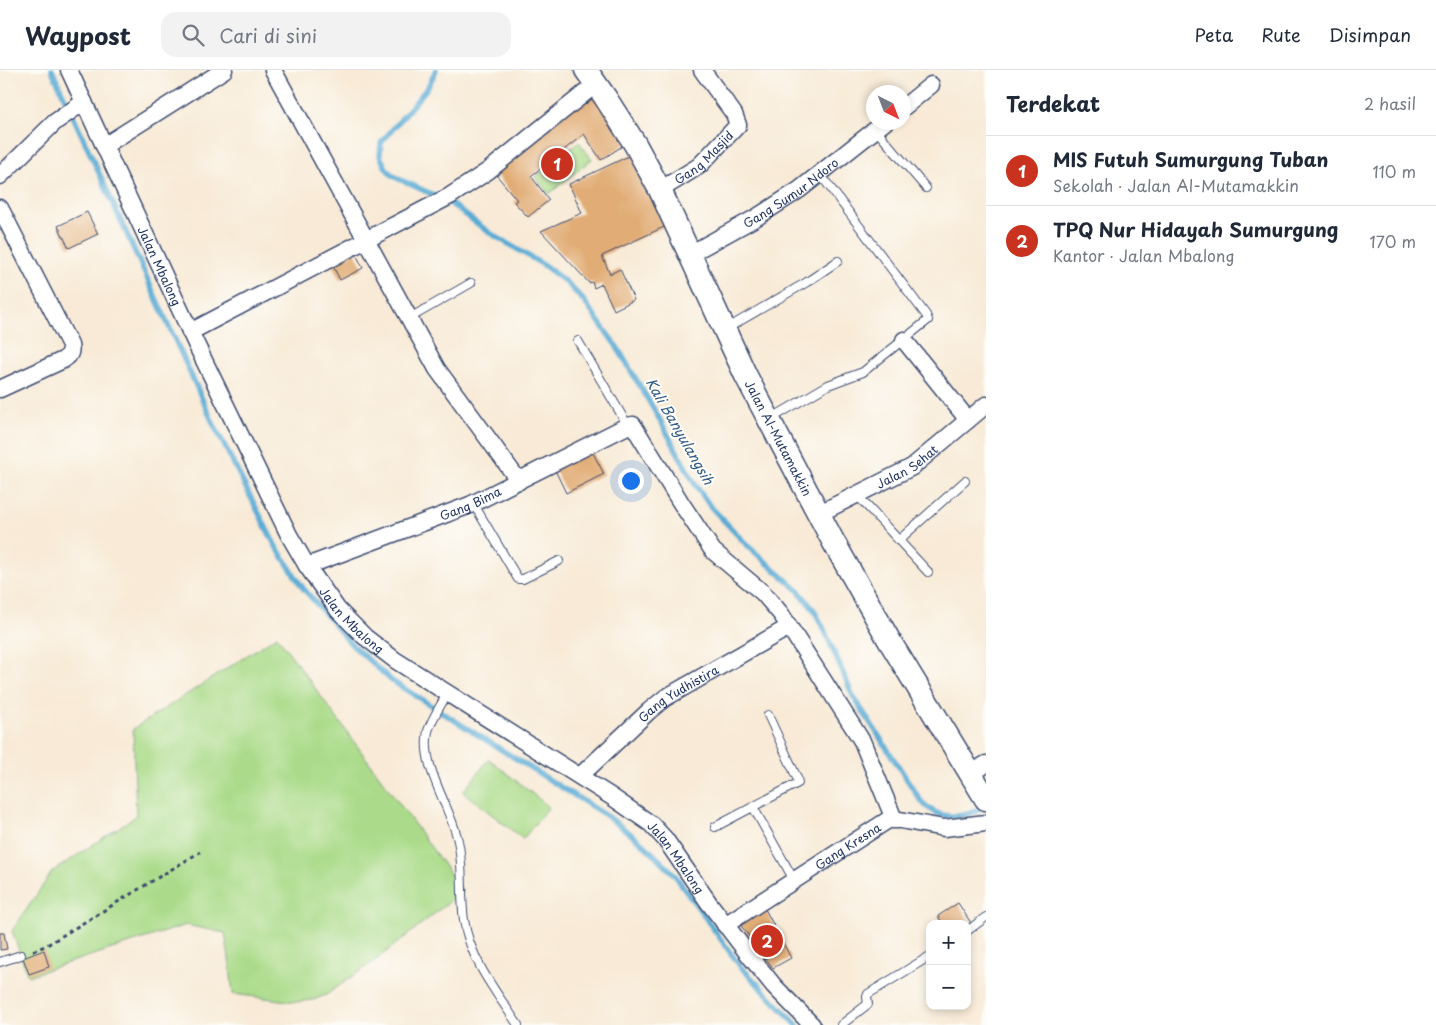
<!DOCTYPE html>
<html lang="id">
<head>
<meta charset="utf-8">
<style>
	body { margin:0; font-family:"Playpen Sans",sans-serif; background:#f2f2f3; color:#1f2937 }
	.controls { position:absolute; right:15px; bottom:15px; display:grid; overflow:hidden; border-radius:10px; box-shadow:0 2px 8px #0003 }
	.controls button { width:45px; height:45px; display:grid; place-items:center; padding:0; border:0; border-bottom:1px solid #e0e1e3; background:#fff; color:#1f2937; font:25px sans-serif }
	.compass { position:absolute; left:866px; top:15px; width:45px; height:45px; border-radius:50%; background:#fff; box-shadow:0 2px 8px #0003; rotate:138deg }
	.you { position:absolute; left:630px; top:410px; width:18px; height:18px; margin:-12px; border:4px solid #fff; border-radius:50%; background:#1a73e8; box-shadow:0 0 0 8px #1a73e833 }
	.badge { display:grid; place-items:center; width:32px; height:32px; border-radius:50%; background:#c8321e; color:#fff; font-size:16px; font-weight:700 }
	.pin { position:absolute; translate:-50% -50%; border:2px solid #fff; box-shadow:0 1px 5px #0006 }
	.list { margin:0; padding:0; list-style:none }
	h2 { display:flex; justify-content:space-between; align-items:center; height:65px; margin:0; padding:0 20px; font-size:21px }
	h2 small { font-size:16px; font-weight:400; color:#747a83 }
	.list li { display:grid; grid-template-columns:32px 1fr auto; gap:15px; align-items:center; box-sizing:border-box; height:70px; padding:0 20px; border-top:1px solid #e0e1e3 }
	.list b { display:block; font-size:19px; white-space:nowrap }
	.list p { margin:0; font-size:16px; white-space:nowrap; color:#747a83 }
	.list em { font-size:16px; font-style:normal; color:#747a83 }
	.icon { flex:none; width:28px; height:28px; fill:none; stroke:currentColor; stroke-width:2; stroke-linecap:round; stroke-linejoin:round }
	.map { position:relative; flex:none; width:986px; height:955px; overflow:hidden }
	header { display:flex; align-items:center; gap:30px; box-sizing:border-box; height:70px; padding:0 25px; background:#fff; border-bottom:1px solid #e0e1e3 }
	header strong { font-size:24px }
	nav { display:flex; gap:28px; margin-inline-start:auto; font-size:18px }
	.search { width:350px; height:45px; background:#f2f2f3; display:flex; align-items:center; gap:12px; box-sizing:border-box; padding:0 18px; border-radius:15px; color:#747a83; font-size:19px }
	main { display:flex }
	aside { flex:1; background:#fff }
	.map>svg:first-child { display:block }
</style>
</head>
<body>
<header>
<strong>Waypost</strong>
<div class="search"><svg class="icon" aria-label="search" viewBox="0 0 24 24"><circle cx="10" cy="10" r="6"/><path d="M15 15l6 6"/></svg>Cari di sini</div>
<nav><a>Peta</a><a>Rute</a><a>Disimpan</a></nav>
</header>
<main>
<div class="map">
<svg width="986" height="955" viewBox="0 0 986 955">
	<rect width="100%" height="100%" fill="#fdfcf7"/>
	<filter id="ink" filterUnits="userSpaceOnUse"><feTurbulence type="fractalNoise" baseFrequency=".02" numOctaves="2"/><feDisplacementMap in="SourceGraphic" scale="10" xChannelSelector="R" yChannelSelector="G"/><feConvolveMatrix kernelMatrix="1 2 1 2 8 2 1 2 1" color-interpolation-filters="sRGB"/></filter>
	<filter id="wash" filterUnits="userSpaceOnUse"><feTurbulence type="fractalNoise" baseFrequency=".0096" numOctaves="4" result="noise"/><feDisplacementMap in="SourceGraphic" scale="20" xChannelSelector="R" yChannelSelector="G"/><feGaussianBlur stdDeviation="1.12" result="paint"/><feColorMatrix in="noise" values="0 0 0 0 0 0 0 0 0 0 0 0 0 0 0 0 0 1.4 0 .05"/><feComposite in="paint" operator="in"/></filter>
	<g filter="url(#wash)">
		<rect width="100%" height="100%" fill="#f8ead6"/>
		<path fill="#abdb8a" stroke="#638574" d="M579,72L592,89L549,124L535,107Z
			M277,566L463,821L376,890L326,925L313,930L296,932L233,924L229,888L225,863L186,855L28,906L12,861L52,802L136,746L133,659Z
			M489,689L549,737L523,769L463,722Z"/>
		<g fill="none" stroke-linecap="round" stroke-linejoin="round">
			<path stroke="#5aacd5" stroke-width="5.5" d="M52,0L214,355L275,475L303,518L352,575L392,611L607,746L640,771L674,804L740,896L797,955
				M436,0L428,17L381,73L380,86L386,98L392,105L401,110L447,131L490,163L545,196L567,213L584,231L617,277L660,350L696,416L710,436L749,477L798,520L814,540L824,559L853,626L921,731C940,752 963,749 986,736"/>
		</g>
		<g id="blocks">
			<path fill="#e1ac74" d="M592,21L627,73L601,90L584,64L531,106L549,130L528,147L514,132L517,130L494,102Z
				M633,84L666,156L602,186L610,204L620,199L634,230L614,240L602,214L594,218L592,212L589,213L541,161L582,143L569,114Z
				M87,142L98,164L69,178L58,156Z
				M355,182L363,198L340,210L332,194Z
				M591,379L604,404L566,423L554,398Z
				M958,833L971,853L967,855L943,854L938,846Z
				M765,839L791,888L773,898L739,853Z
				M0,863H4L7,879L0,880Z
				M44,880L49,897L29,904L23,888Z"/>
		</g>
	</g>
	<g filter="url(#ink)">
		<use href="#blocks" fill-opacity="0" stroke="#3c4b70" stroke-width="1"/>
		<g fill="none" stroke-linecap="round" stroke-linejoin="round">
			<g stroke="#3c4b70" stroke-width="10">
				<path id="lane" d="M876,60L926,118
					M408,249L471,213
					M726,259L807,212L838,191
					M578,271L628,356
					M772,348L828,315L863,302L928,250L926,245L820,104
					M857,425L928,502
					M473,433L518,509H523L559,491
					M899,470L965,411
					M447,624C441,635 432,648 428,661C420,696 451,737 458,771C464,797 460,824 464,850C470,890 497,923 518,955
					M753,737L794,810
					M715,757L798,713L797,708L768,645
					M967,861L986,847
					M0,892L21,885
					M841,955L868,934L867,927L868,924L930,886"/>
			</g>
			<g stroke="#3c4b70" stroke-width="19">
				<g id="street">
					<path id="s1" d="M69,0L196,274L289,465L307,496L338,540L365,567L395,590L612,727L651,754L665,769L709,833L745,880L774,916L812,955"/>
					<path d="M273,0L437,299L519,411"/>
					<path d="M904,37L931,15"/>
					<path d="M104,76L224,0"/>
					<path d="M0,106L55,52L84,32"/>
					<path id="s2" d="M660,120L699,96L738,55L734,44L702,0"/>
					<path d="M0,138L70,275C72,283 69,286 63,290L0,319"/>
					<path id="s3" d="M690,184L757,147L799,120L885,52"/>
					<path d="M190,262L450,126L488,101L596,14"/>
					<path d="M904,270L968,350"/>
					<path id="s4" d="M818,444L912,397L986,335"/>
					<path id="s5" d="M307,496L470,435L627,356L633,355L681,433L713,481L763,523L781,544L862,671L894,749"/>
					<path d="M971,704L986,694"/>
					<path id="s6" d="M580,706L649,641L665,628L789,557"/>
					<path id="s7" d="M725,855L888,750H900L944,758L986,753"/>
				</g>
			</g>
			<g stroke="#3c4b70" stroke-width="25">
				<g id="secondary">
					<path id="s8" d="M586,0L605,27L635,74L660,120L746,306L833,471L889,570L986,729"/>
				</g>
			</g>
			<path stroke="#3c4b70" stroke-width="3" stroke-dasharray="4 4" stroke-linecap="butt" d="M33,881L47,875L200,782"/>
			<use href="#lane" stroke="#fff" stroke-width="8"/>
			<use href="#street" stroke="#fff" stroke-width="16"/>
			<use href="#secondary" stroke="#fff" stroke-width="22"/>
		</g>
	</g>
	<g text-anchor="middle" dominant-baseline="central" stroke-width="4" stroke-linejoin="round" paint-order="stroke">
		<g font-size="12" fill="#1b2f5e" stroke="#fdfcf7">
			<text stroke="none"><textPath href="#s2" startOffset="55">Gang Masjid</textPath></text>
			<text stroke="none"><textPath href="#s3" startOffset="118">Gang Sumur Ndoro</textPath></text>
			<text stroke="none"><textPath href="#s1" startOffset="216">Jalan Mbalong</textPath></text>
			<text stroke="none"><textPath href="#s8" startOffset="416">Jalan Al-Mutamakkin</textPath></text>
			<text stroke="none"><textPath href="#s4" startOffset="101">Jalan Sehat</textPath></text>
			<text stroke="none"><textPath href="#s5" startOffset="175">Gang Bima</textPath></text>
			<text stroke="none"><textPath href="#s1" startOffset="621">Jalan Mbalong</textPath></text>
			<text stroke="none"><textPath href="#s6" startOffset="129">Gang Yudhistira</textPath></text>
			<text stroke="none"><textPath href="#s7" startOffset="146">Gang Kresna</textPath></text>
			<text stroke="none"><textPath href="#s1" startOffset="1026">Jalan Mbalong</textPath></text>
		</g>
		<g font-size="14" font-style="italic" fill="#315b88" stroke="#fdfcf7">
			<text transform="translate(680 361) rotate(60)">Kali Banyulangsih</text>
		</g>
	</g>
</svg>
<div class="controls">
<button>+</button>
<button>−</button>
</div>
<svg class="compass" viewBox="-18 -18 36 36"><path d="M0-13l5 13h-10z" fill="#e53935"/><path d="M0 13l5-13h-10z" fill="#747a83"/></svg>
<div class="you"></div>
<div class="pin badge" style="left:557px;top:94px">1</div>
<div class="pin badge" style="left:767px;top:871px">2</div>
</div>
<aside>
<h2>Terdekat<small>2 hasil</small></h2>
<ul class="list">
<li><span class="badge">1</span><div><b>MIS Futuh Sumurgung Tuban</b><p>Sekolah · Jalan Al-Mutamakkin</p></div><em>110 m</em></li>
<li><span class="badge">2</span><div><b>TPQ Nur Hidayah Sumurgung</b><p>Kantor · Jalan Mbalong</p></div><em>170 m</em></li>
</ul>
</aside>
</main>
</body>
</html>
